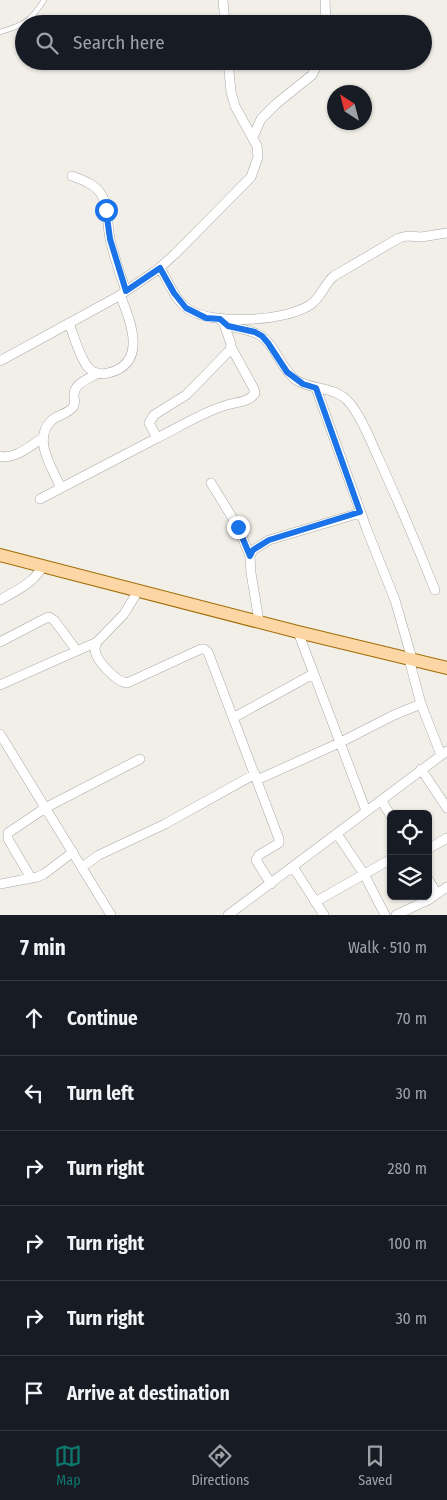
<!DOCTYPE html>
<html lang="en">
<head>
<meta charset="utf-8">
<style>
	body { margin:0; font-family:"Fira Sans Condensed",sans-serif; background:#242831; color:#f1f3f6 }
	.controls { position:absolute; right:15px; bottom:15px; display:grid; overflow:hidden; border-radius:8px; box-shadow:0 1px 4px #0004 }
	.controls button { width:45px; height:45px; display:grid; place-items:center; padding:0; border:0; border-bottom:1px solid #363941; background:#171b24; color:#f1f3f6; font:25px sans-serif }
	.compass { position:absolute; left:327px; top:85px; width:45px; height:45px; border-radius:50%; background:#171b24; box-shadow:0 1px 4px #0004; rotate:324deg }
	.stop { position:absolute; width:15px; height:15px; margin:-11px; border:4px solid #1a73e8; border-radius:50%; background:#fff }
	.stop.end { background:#1a73e8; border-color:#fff; box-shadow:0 1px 5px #0008 }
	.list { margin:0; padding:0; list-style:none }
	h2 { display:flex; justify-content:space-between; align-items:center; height:65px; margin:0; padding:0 20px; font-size:21px }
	h2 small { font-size:16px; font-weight:400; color:#9ea1a6 }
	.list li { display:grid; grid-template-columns:32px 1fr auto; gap:15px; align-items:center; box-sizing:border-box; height:75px; padding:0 20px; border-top:1px solid #363941 }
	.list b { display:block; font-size:19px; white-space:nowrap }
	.list em { font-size:16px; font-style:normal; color:#9ea1a6 }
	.icon { flex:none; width:28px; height:28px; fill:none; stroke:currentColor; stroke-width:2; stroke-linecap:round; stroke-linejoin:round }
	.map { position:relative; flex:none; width:447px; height:915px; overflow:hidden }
	.search { position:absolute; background:#171b24; box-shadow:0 1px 4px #0004; left:15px; right:15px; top:15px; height:55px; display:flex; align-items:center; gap:12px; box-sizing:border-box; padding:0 18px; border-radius:28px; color:#9ea1a6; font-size:19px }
	.sheet { height:515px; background:#171b24 }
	nav { display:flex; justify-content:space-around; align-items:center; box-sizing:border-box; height:70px; border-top:1px solid #363941; background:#171b24; font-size:14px; color:#9ea1a6 }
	nav a { display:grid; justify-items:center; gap:2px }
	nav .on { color:#0f766e }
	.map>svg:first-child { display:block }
</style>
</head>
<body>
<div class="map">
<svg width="447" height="915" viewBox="0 0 447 915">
	<rect width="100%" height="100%" fill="#f2efe9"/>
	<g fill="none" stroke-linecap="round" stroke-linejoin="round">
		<g stroke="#a9a9a9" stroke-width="5.5">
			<path id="service" d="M0,32C24,25 30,22 44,0"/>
		</g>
		<g stroke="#a9a9a9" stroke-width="10">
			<path id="minor" d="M223,0L225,24
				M325,0L326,24
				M253,137L261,119L276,104L312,75L319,61
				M72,176C82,180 95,184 101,194C109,207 107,225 110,239C114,257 120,274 126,291
				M160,268C168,281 175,300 188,309C212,326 286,321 310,305C321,298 324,284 334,276L399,238L407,236L421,237L447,233
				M220,319C230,331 248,327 261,336C276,346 280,368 296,380C310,389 329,387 342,396C357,405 371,442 378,457C398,501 417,545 435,590
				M69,323C74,336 79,355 87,366C92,373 100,375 108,373C148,364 131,321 120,295
				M0,361L117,297L157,270L175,254L251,177L258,157L257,146L235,106L231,92L228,61
				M316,388L367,530L395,600L412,659
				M155,439C178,428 202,412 227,405C237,402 250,402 255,393L254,389L231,347
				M0,456C15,460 31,445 43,438
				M211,483L238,527L250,556
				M61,488C53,469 32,440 51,421C57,415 68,414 73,407C76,403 74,400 74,395C74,383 89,379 98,373
				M40,499L155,439V434L149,423L154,415L186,395L230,350L231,344L224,324
				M138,591L124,614L97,642C96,645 95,647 95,650C96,661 117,682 127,683L201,649H204L208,652L279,839V843L259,855L256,860L271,884
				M0,600C15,591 34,583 42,567
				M259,621L251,573L250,556L253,550L269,540L360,513
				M298,632L366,811
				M0,642L46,618L49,617L54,620L77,651
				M409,659L421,704L441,755
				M0,685L97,642
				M233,718L313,674
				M0,734L111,915
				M421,769L447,808
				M257,780L339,743L394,715L421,704
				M381,800L391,816
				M337,834L364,874L385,915
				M428,849L447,838
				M82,867L99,855L165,824L255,774
				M293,867L324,915
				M31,878L8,839V833L45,808L140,759
				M428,879L437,894
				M0,884L37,877L44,874L73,852
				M315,902L391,859
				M228,915L447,751
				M396,915L428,900L447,887"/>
		</g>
		<g stroke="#a06b00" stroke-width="14">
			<path id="primary" d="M0,555L298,632L447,668"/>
		</g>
		<use href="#service" stroke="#fff" stroke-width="4.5"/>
		<use href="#minor" stroke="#fff" stroke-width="9"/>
		<use href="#primary" stroke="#fcd6a4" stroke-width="12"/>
	</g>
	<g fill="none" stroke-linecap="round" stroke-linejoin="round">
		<path stroke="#1a73e8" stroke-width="6" d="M106,210L110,239L126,291L160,268L174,293L186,308L206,318L220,319L228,326L255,332L262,336L268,343L287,372L303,384L316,388L360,512L269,540L253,550L250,556L238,527"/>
	</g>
</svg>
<div class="controls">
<button><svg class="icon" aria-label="locate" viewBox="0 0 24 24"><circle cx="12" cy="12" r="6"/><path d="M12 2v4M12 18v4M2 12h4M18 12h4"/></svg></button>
<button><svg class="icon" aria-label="layers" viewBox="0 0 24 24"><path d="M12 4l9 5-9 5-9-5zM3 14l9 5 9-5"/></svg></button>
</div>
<svg class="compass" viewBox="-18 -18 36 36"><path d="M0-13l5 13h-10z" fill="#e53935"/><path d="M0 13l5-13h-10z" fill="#9ea1a6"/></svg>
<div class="stop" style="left:106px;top:210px"></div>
<div class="stop end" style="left:238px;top:527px"></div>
<div class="search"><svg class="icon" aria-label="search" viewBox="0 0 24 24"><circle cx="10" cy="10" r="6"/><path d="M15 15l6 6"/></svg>Search here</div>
</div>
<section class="sheet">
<h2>7 min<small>Walk · 510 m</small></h2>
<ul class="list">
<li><svg class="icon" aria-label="ahead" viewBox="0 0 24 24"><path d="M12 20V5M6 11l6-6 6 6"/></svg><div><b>Continue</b></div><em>70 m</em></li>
<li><svg class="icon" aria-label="left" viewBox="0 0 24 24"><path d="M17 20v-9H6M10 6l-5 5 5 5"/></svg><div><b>Turn left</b></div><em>30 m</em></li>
<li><svg class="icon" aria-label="right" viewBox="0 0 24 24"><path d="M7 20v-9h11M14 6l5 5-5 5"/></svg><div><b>Turn right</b></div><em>280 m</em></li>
<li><svg class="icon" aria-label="right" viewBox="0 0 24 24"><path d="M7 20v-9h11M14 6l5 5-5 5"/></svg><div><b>Turn right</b></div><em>100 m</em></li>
<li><svg class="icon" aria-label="right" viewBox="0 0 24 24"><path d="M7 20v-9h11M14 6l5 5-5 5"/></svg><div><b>Turn right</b></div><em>30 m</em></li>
<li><svg class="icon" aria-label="arrive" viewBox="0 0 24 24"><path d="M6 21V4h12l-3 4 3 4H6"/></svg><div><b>Arrive at destination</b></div></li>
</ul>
</section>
<nav>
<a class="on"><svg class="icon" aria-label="map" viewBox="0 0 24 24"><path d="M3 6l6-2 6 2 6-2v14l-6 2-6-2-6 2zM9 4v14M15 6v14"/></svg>Map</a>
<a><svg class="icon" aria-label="directions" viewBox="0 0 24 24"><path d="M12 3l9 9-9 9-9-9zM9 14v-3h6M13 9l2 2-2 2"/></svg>Directions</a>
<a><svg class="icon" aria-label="saved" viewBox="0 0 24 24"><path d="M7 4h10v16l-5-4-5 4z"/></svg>Saved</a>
</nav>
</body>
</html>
